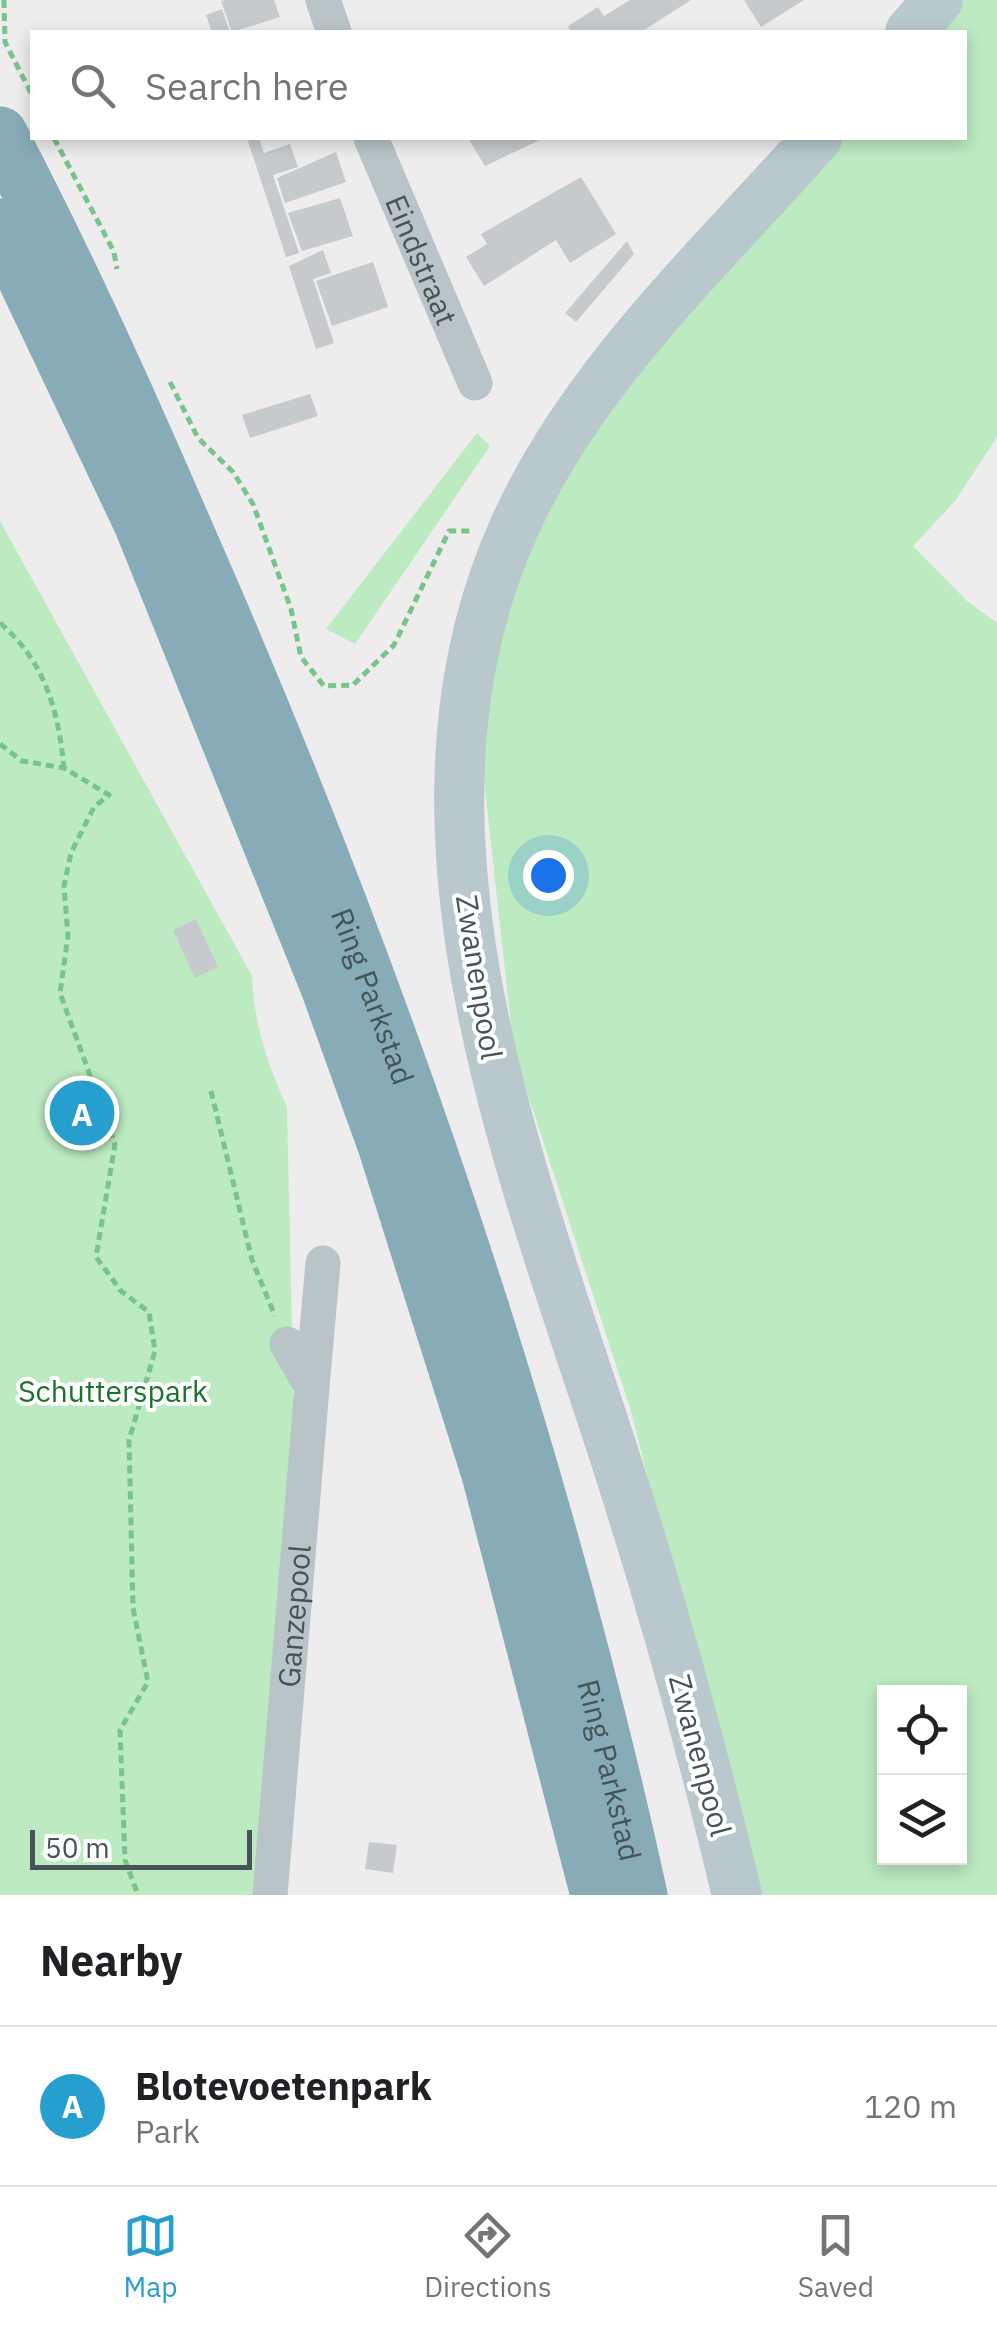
<!DOCTYPE html>
<html lang="en">
<head>
<meta charset="utf-8">
<style>
	body { margin:0; font-family:"IBM Plex Sans",sans-serif; background:#f2f2f2; color:#202124 }
	.controls { position:absolute; right:30px; bottom:30px; display:grid; overflow:hidden; border-radius:0px; box-shadow:0 5px 15px #0003 }
	.controls button { width:90px; height:90px; display:grid; place-items:center; padding:0; border:0; border-bottom:2px solid #e0e0e0; background:#fff; color:#202124; font:50px sans-serif }
	.scale { position:absolute; left:30px; bottom:25px; width:222px; box-sizing:border-box; padding-left:10px; border:5px solid #465457; border-top:0; font-size:28px; line-height:35px; white-space:nowrap; color:#465457; -webkit-text-stroke:8px #fff; paint-order:stroke }
	.you { position:absolute; left:548px; top:875px; width:35px; height:35px; margin:-25px; border:8px solid #fff; border-radius:50%; background:#1a73e8; box-shadow:0 0 0 15px #1a73e833 }
	.badge { display:grid; place-items:center; width:65px; height:65px; border-radius:50%; background:#269ece; color:#fff; font-size:32px; font-weight:700 }
	.pin { position:absolute; translate:-50% -50%; border:5px solid #fff; box-shadow:0 2px 10px #0006 }
	.list { margin:0; padding:0; list-style:none }
	h2 { display:flex; justify-content:space-between; align-items:center; height:130px; margin:0; padding:0 40px; font-size:42px }
	h2 small { font-size:32px; font-weight:400; color:#757577 }
	.list li { display:grid; grid-template-columns:65px 1fr auto; gap:30px; align-items:center; box-sizing:border-box; height:160px; padding:0 40px; border-top:2px solid #e0e0e0 }
	.list b { display:block; font-size:38px; white-space:nowrap }
	.list p { margin:0; font-size:32px; white-space:nowrap; color:#757577 }
	.list em { font-size:32px; font-style:normal; color:#757577 }
	.icon { flex:none; width:55px; height:55px; fill:none; stroke:currentColor; stroke-width:2; stroke-linecap:round; stroke-linejoin:round }
	.map { position:relative; flex:none; width:997px; height:1895px; overflow:hidden }
	.search { position:absolute; background:#fff; box-shadow:0 5px 15px #0003; left:30px; right:30px; top:30px; height:110px; display:flex; align-items:center; gap:25px; box-sizing:border-box; padding:0 35px; border-radius:0px; color:#757577; font-size:38px }
	.sheet { height:290px; background:#fff }
	nav { display:flex; justify-content:space-around; align-items:center; box-sizing:border-box; height:140px; border-top:2px solid #e0e0e0; background:#fff; font-size:28px; color:#757577 }
	nav a { display:grid; justify-items:center; gap:5px }
	nav .on { color:#269ece }
	.map>svg:first-child { display:block }
</style>
</head>
<body>
<div class="map">
<svg width="997" height="1895" viewBox="0 0 997 1895">
	<rect width="100%" height="100%" fill="#eeeced"/>
	<path fill="#bceac1" fill-rule="evenodd" d="M964,0H997V437L955,501L913,546L967,601L997,623V1895H755L630,1408L514,1052L480,744L500,617L562,474L625,388L842,138H964V32H935ZM884,1692H960V1858H884Z
		M477,433L490,446L355,644L326,629Z
		M0,521L252,976C254,1024 267,1063 287,1107L294,1424L257,1895H0Z"/>
	<path fill="#c6cacd" d="M225,0H274L280,17L232,32L221,1Z
		M630,0H691L641,32H571L568,26L598,7L604,16Z
		M744,0H804L761,27Z
		M222,9L230,32H212L206,15Z
		M247,138H259L264,153L290,144L298,167L273,175L299,253L286,257Z
		M468,138H544L485,166Z
		M336,152L346,182L285,203L277,178Z
		M581,177L616,234L570,263L556,240L484,286L466,257L487,244L481,234Z
		M340,198L353,236L302,251L288,213Z
		M627,241L634,254L576,322L565,313Z
		M323,250L331,273L313,279L334,343L316,349L289,266Z
		M373,262L388,307L332,326L316,281Z
		M310,394L318,416L250,438L242,415Z
		M196,919L218,967L195,978L173,930Z
		M369,1842L397,1845L393,1873L365,1869Z"/>
	<g fill="none" stroke-linecap="round" stroke-linejoin="round">
		<path stroke="#77c589" stroke-width="5" stroke-dasharray="8 5" stroke-linecap="butt" d="M4,0L5,42L32,95
			M54,138L114,252L117,269
			M170,382L198,438L233,472L253,504L291,609L301,657L324,686L353,685L394,645L449,531H473
			M0,623C45,662 58,709 64,768
			M0,744L22,761L64,768L109,795L94,807L71,853L64,886L68,936L60,993L115,1144L96,1257L121,1291L149,1312L155,1351L129,1440L133,1608L148,1682L120,1730L125,1860L138,1895
			M211,1091L252,1260L275,1316"/>
		<g stroke="#b8c4c7" stroke-width="35">
			<path d="M323,0L334,32"/>
			<path id="s1" d="M371,138L475,383"/>
			<path d="M312,1387L323,1263"/>
			<path id="s2" d="M270,1895L312,1387L287,1344"/>
		</g>
		<path stroke="#b8c8cc" stroke-width="50" d="M910,32L938,0
			M737,1895C703,1752 664,1610 619,1470C526,1179 379,831 513,530C580,378 709,260 817,138"/>
		<g stroke="#87acb8" stroke-width="55">
			<path id="s3" d="M0,134C82,290 152,452 222,614C399,1028 543,1454 640,1895"/>
			<path d="M0,226L141,523L328,987L385,1145L489,1474L598,1895"/>
		</g>
	</g>
	<g text-anchor="middle" dominant-baseline="central" stroke-width="8" stroke-linejoin="round" paint-order="stroke">
		<g font-size="30" fill="#465457" stroke="#fff">
			<text stroke="none"><textPath href="#s1" startOffset="132">Eindstraat</textPath></text>
			<text transform="translate(480 977) rotate(81)">Zwanenpool</text>
			<text stroke="none"><textPath href="#s3" startOffset="940">Ring Parkstad</textPath></text>
			<text stroke="none"><textPath href="#s2" startOffset="280">Ganzepool</textPath></text>
			<text transform="translate(701 1755) rotate(75)">Zwanenpool</text>
			<text stroke="none"><textPath href="#s3" startOffset="1750">Ring Parkstad</textPath></text>
		</g>
		<g font-size="30" fill="#1d7230" stroke="#fff">
			<text x="113" y="1390">Schutterspark</text>
		</g>
	</g>
</svg>
<div class="controls">
<button><svg class="icon" aria-label="locate" viewBox="0 0 24 24"><circle cx="12" cy="12" r="6"/><path d="M12 2v4M12 18v4M2 12h4M18 12h4"/></svg></button>
<button><svg class="icon" aria-label="layers" viewBox="0 0 24 24"><path d="M12 4l9 5-9 5-9-5zM3 14l9 5 9-5"/></svg></button>
</div>
<div class="scale">50 m</div>
<div class="you"></div>
<div class="pin badge" style="left:82px;top:1113px">A</div>
<div class="search"><svg class="icon" aria-label="search" viewBox="0 0 24 24"><circle cx="10" cy="10" r="6"/><path d="M15 15l6 6"/></svg>Search here</div>
</div>
<section class="sheet">
<h2>Nearby<small></small></h2>
<ul class="list">
<li><span class="badge">A</span><div><b>Blotevoetenpark</b><p>Park</p></div><em>120 m</em></li>
</ul>
</section>
<nav>
<a class="on"><svg class="icon" aria-label="map" viewBox="0 0 24 24"><path d="M3 6l6-2 6 2 6-2v14l-6 2-6-2-6 2zM9 4v14M15 6v14"/></svg>Map</a>
<a><svg class="icon" aria-label="directions" viewBox="0 0 24 24"><path d="M12 3l9 9-9 9-9-9zM9 14v-3h6M13 9l2 2-2 2"/></svg>Directions</a>
<a><svg class="icon" aria-label="saved" viewBox="0 0 24 24"><path d="M7 4h10v16l-5-4-5 4z"/></svg>Saved</a>
</nav>
</body>
</html>
